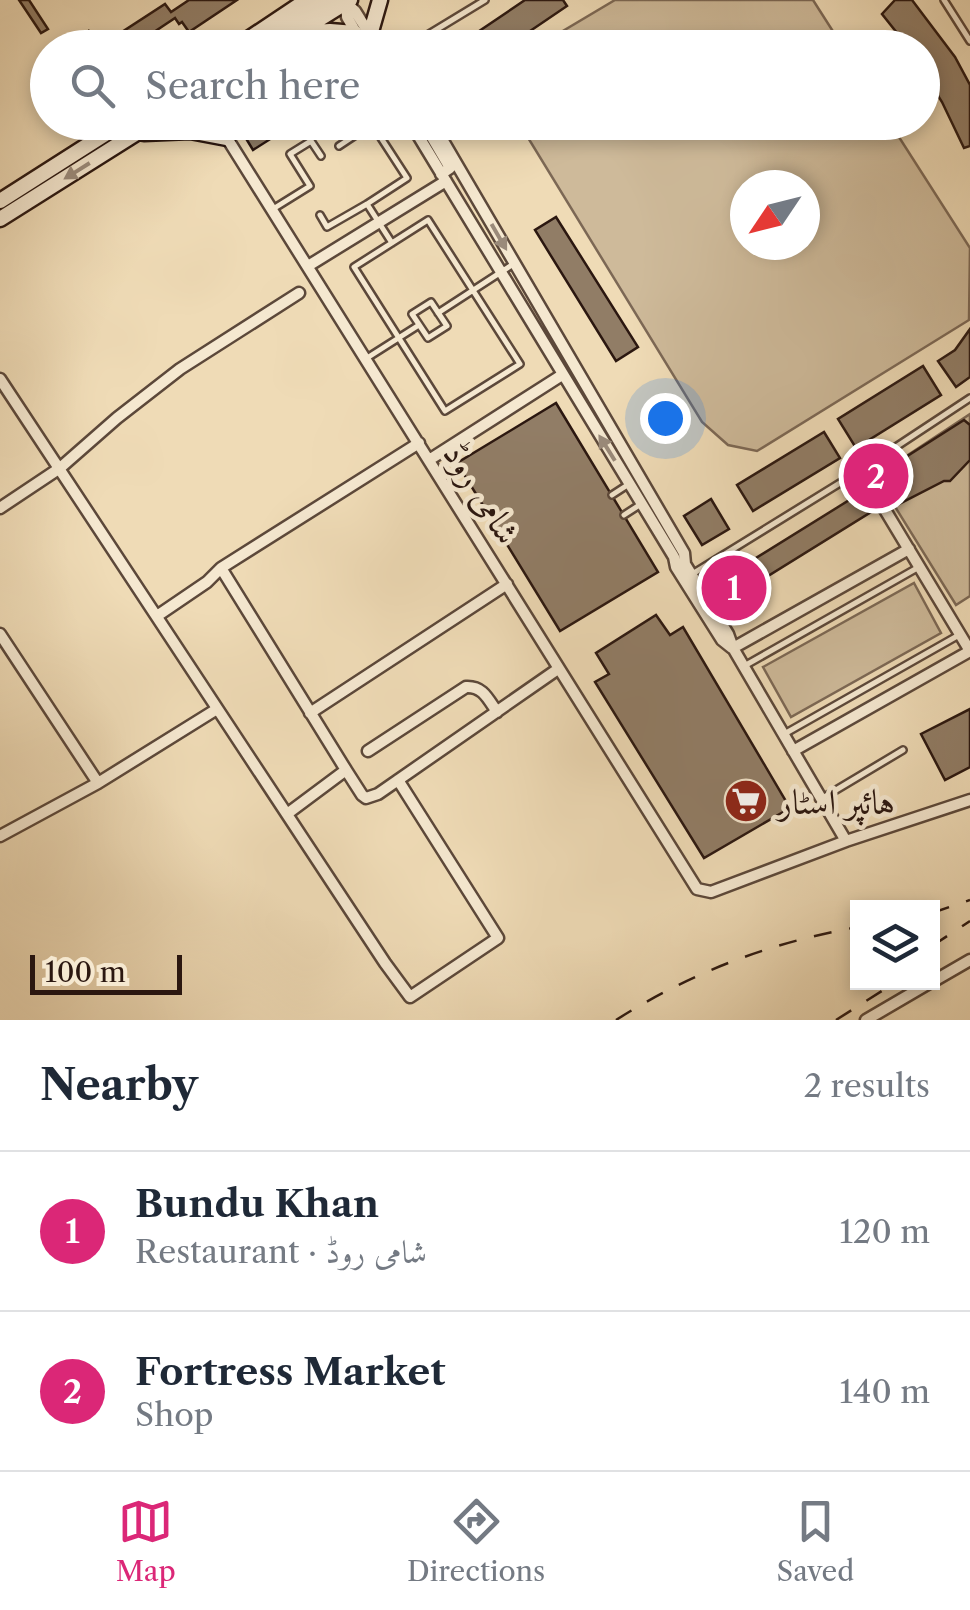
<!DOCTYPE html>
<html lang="en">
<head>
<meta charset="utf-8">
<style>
	body { margin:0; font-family:"Libre Caslon Text",Amiri,serif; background:#f6f6f7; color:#1f2937 }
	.controls { position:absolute; right:30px; bottom:30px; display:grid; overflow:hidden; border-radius:0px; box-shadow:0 5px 15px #0003 }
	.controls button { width:90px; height:90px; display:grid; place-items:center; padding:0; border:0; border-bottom:2px solid #e0e1e3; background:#fff; color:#1f2937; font:50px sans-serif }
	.compass { position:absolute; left:730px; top:170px; width:90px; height:90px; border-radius:50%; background:#fff; box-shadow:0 5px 15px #0003; rotate:235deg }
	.scale { position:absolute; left:30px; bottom:25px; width:152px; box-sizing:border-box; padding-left:10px; border:5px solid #2b1710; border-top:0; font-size:28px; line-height:35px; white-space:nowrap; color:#2b1710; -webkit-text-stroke:8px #f5e8d0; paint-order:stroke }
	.you { position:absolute; left:665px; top:418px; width:35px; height:35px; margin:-25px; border:8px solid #fff; border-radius:50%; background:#1a73e8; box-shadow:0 0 0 15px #1a73e833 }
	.badge { display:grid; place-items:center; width:65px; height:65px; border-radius:50%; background:#db2777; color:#fff; font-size:32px; font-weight:700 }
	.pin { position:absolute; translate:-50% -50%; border:5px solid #fff; box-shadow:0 2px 10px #0006 }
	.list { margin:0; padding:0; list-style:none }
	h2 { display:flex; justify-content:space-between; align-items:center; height:130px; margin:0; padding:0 40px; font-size:42px }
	h2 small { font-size:32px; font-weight:400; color:#747a83 }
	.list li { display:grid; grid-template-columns:65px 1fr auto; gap:30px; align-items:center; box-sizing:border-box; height:160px; padding:0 40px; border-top:2px solid #e0e1e3 }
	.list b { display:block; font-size:38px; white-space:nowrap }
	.list p { margin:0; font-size:32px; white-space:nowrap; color:#747a83 }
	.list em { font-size:32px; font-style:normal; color:#747a83 }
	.icon { flex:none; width:55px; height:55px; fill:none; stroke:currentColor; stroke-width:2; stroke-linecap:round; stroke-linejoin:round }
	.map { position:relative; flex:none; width:970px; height:1020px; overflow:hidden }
	.search { position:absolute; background:#fff; box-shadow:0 5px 15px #0003; left:30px; right:30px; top:30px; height:110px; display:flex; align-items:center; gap:25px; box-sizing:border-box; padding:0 35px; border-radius:55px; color:#747a83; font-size:38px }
	.sheet { height:450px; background:#fff }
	nav { display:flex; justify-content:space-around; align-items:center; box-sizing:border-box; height:140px; border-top:2px solid #e0e1e3; background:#fff; font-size:28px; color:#747a83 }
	nav a { display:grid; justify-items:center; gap:5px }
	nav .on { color:#db2777 }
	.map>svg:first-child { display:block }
</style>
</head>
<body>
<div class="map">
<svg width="970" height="1020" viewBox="0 0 970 1020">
	<rect width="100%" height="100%" fill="#efdbb6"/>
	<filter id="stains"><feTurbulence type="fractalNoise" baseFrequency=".002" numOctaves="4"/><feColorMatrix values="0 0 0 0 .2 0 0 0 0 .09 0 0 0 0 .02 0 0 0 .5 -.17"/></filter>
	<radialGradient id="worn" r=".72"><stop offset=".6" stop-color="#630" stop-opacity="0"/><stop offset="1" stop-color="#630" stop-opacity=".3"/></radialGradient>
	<path fill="#ceba9a" stroke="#7c6855" stroke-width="2.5" fill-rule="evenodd" d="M615,0H813L843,47H536Z
		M519,123H890L970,248L969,320L757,451L728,445L702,422ZM805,185V245H745V185Z
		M970,414V596L956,605L876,476Z
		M914,583L941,633L791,717L763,667Z"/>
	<path fill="#917d66" stroke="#2b1710" stroke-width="2.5" d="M19,0H29L48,29L41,33Z
		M189,0H237L189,32L182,22L179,24L175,18L130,48H113L110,44L86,41L89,31L111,39L165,4L171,12Z
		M525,0H563L567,6L505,48H454Z
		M895,0H912L955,57L970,85V146L964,148L942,102L922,70V48H909L882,14Z
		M236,122H297L253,150Z
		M556,217L638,347L616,361L535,230Z
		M970,329V377L956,387L938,361L955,350Z
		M923,366L941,395L856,448L838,419Z
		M556,403L658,572L560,631L457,463Z
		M964,420L970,425V460L950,481H944L895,506L876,476Z
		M824,432L840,458L753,511L737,485Z
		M859,494L871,512L755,584L743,566Z
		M711,499L729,529L702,545L684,516Z
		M743,566L755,584L720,607L708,592Z
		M656,615L670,635L683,627L790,808L704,858L595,682L609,674L596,653Z
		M970,709V767L945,780L921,734Z"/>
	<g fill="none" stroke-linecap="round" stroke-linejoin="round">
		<g stroke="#5c483a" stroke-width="10">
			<path id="lane" d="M944,0L970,41
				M406,48L485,0
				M339,146L372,124L407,178L367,204L392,243
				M273,209L310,186L290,154L311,141L321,156
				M320,215L327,227L367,204
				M428,220L520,364L445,411L354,267Z
				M431,302L447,326L428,338L412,314Z
				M438,313L515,263
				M367,358L419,325
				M612,495L629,484
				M624,515L641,504
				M694,573L861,470L970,398
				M746,665L919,567
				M786,733L959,635
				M821,799L903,750"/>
		</g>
		<g stroke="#5c483a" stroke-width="15">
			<path id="street" d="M346,3L355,11L378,48
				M346,3L347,17L365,48
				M217,122L697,889L711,892L846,841L970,800
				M410,122L674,557L676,567L722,640L732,648
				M423,122L450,168L441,174
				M432,122L684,553L685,564L728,634L733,648L846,841
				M308,266L446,181
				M0,379L385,963L410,997L498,938L398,780
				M429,460L562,375
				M0,508L60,468L117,418L180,369L299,293
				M157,616L207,582L221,568
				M0,634L98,783
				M733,648L909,549
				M310,713L507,584
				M368,751L466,687C483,686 488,699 497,712
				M793,751L970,651L861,470
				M346,770L221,568L419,443
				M287,814L346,770L362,795L366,798L378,794L558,669
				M0,836L98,783L217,709
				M932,982L970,960
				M866,1020L931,982"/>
		</g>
		<g stroke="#2b1710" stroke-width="19">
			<path id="secondary" d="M301,33L330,31L355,33
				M370,35L380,0
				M235,48L307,0
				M251,48L322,3L334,0L346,3V0
				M273,48L350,0
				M144,133L190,131L227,138
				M0,201L124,122
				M0,219L154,122"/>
		</g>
		<use href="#lane" stroke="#f5e8d0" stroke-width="5"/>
		<use href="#street" stroke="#f5e8d0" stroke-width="10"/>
		<use href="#secondary" stroke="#f5e8d0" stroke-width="14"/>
		<path stroke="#2b1710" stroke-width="2.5" stroke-dasharray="18 18" stroke-linecap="butt" d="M932,913L970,900
			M932,946L970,921
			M616,1020C692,972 769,943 858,927
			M836,1020L896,982"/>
	</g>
	<defs><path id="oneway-solid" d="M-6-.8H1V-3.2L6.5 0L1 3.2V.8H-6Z" transform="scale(2.5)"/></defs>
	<g fill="#9a8a7a">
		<use href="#oneway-solid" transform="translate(77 171) rotate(148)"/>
		<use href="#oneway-solid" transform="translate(499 237) rotate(60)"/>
		<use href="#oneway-solid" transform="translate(607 448) rotate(-122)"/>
	</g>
	<defs>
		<g id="supermarket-disc" transform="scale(2.25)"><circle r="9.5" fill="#8f2418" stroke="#f5e8d0"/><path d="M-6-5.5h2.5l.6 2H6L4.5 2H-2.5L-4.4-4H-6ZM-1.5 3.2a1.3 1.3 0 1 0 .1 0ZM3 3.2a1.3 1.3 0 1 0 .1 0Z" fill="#fff"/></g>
	</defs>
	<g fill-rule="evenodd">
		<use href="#supermarket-disc" x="746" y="801"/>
	</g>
	<g text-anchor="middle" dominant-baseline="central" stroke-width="9" stroke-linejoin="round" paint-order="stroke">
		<g font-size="35" fill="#2b1710" stroke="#f5e8d0">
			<text transform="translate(482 493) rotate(58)">شامی روڈ</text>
		</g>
		<g font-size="35" fill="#2b1710" stroke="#f5e8d0" text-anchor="start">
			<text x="778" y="801">ہائپر اسٹار</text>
		</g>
	</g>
	<rect width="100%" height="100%" filter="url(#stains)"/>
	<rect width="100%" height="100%" fill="url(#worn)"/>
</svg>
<div class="controls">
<button><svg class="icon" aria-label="layers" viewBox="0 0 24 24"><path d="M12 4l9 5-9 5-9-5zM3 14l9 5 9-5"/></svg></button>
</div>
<svg class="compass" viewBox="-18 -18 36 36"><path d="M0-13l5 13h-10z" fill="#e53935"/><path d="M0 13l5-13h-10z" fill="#747a83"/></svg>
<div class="scale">100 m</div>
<div class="you"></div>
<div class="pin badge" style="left:734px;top:588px">1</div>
<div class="pin badge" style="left:876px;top:476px">2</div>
<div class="search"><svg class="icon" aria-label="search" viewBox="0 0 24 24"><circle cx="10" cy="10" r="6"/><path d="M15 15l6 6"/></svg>Search here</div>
</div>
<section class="sheet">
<h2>Nearby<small>2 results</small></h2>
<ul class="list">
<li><span class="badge">1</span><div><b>Bundu Khan</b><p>Restaurant · شامی روڈ</p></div><em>120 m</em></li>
<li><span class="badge">2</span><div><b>Fortress Market</b><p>Shop</p></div><em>140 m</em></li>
</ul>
</section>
<nav>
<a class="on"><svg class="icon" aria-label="map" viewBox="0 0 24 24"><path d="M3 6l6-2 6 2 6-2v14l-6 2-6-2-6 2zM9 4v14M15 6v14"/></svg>Map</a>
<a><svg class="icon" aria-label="directions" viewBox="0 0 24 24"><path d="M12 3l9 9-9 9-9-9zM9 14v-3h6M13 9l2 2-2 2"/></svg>Directions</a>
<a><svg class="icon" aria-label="saved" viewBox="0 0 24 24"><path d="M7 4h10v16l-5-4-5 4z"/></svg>Saved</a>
</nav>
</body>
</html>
